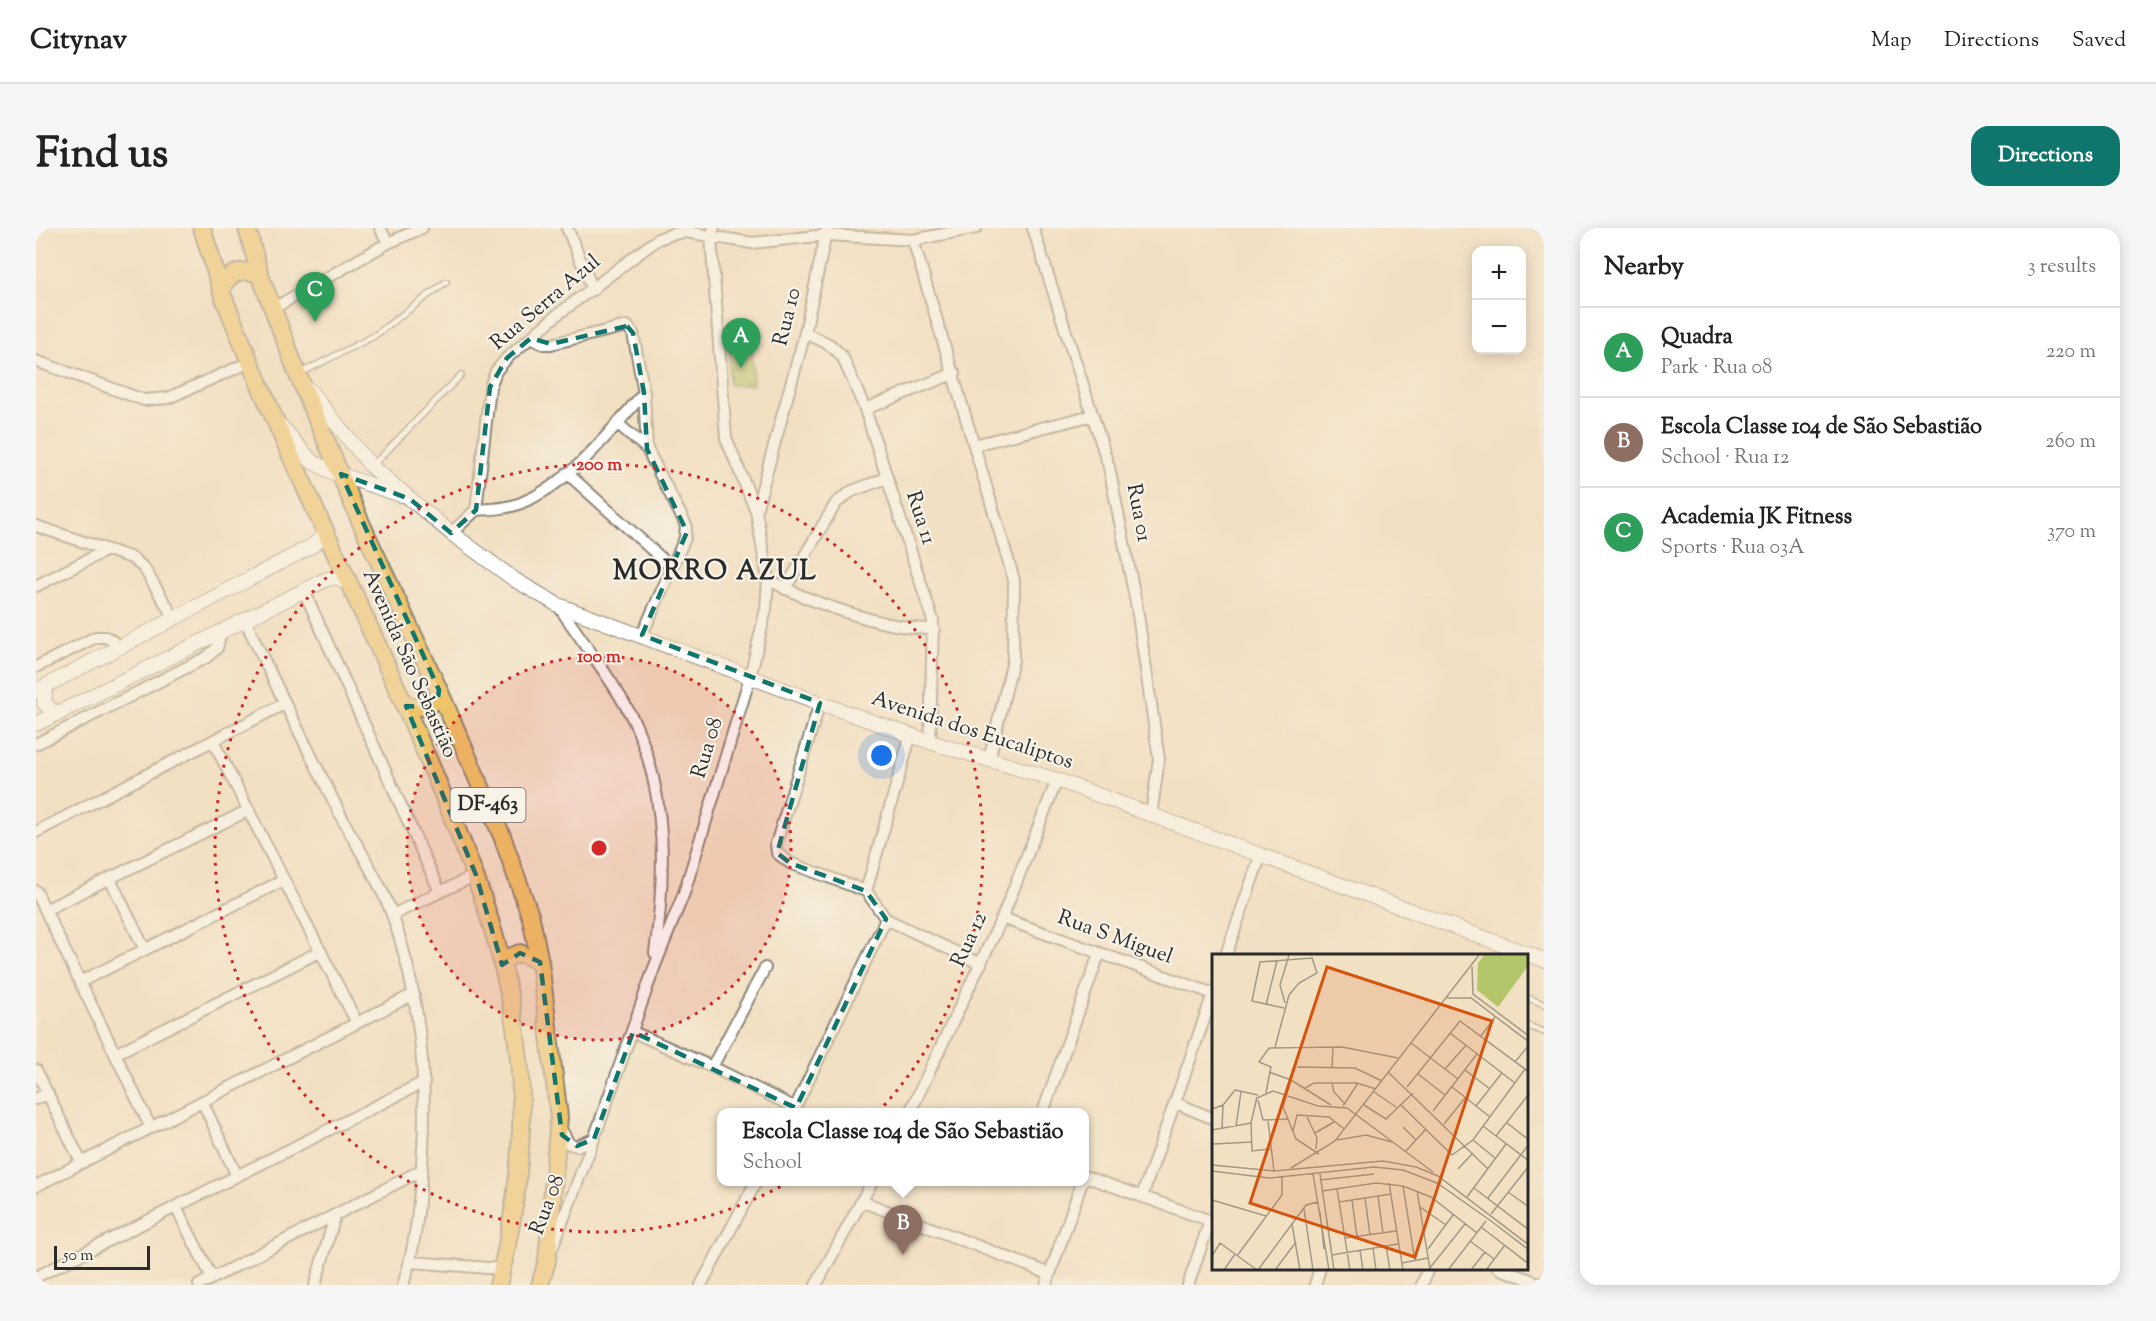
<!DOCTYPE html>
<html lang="en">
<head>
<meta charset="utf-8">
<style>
	body { margin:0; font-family:"Sorts Mill Goudy",serif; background:#f6f6f6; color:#222 }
	.controls { position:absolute; right:18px; top:18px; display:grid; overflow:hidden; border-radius:12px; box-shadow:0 3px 15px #0003 }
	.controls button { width:54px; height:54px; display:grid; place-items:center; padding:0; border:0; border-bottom:2px solid #e0e0e0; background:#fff; color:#222; font:30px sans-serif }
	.scale { position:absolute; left:18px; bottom:15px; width:96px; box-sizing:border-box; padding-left:6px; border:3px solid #2b2b2b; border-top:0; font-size:16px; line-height:21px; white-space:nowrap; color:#2b2b2b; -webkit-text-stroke:4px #f7f3e8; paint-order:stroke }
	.you { position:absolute; left:846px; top:528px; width:21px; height:21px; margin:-15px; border:4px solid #fff; border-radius:50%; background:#1a73e8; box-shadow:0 0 0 9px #1a73e833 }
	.badge { display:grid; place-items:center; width:39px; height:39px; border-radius:50%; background:#0f766e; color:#fff; font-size:20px; font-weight:700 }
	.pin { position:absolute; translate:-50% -50px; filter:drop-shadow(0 2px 3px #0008) }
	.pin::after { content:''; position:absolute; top:32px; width:21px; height:18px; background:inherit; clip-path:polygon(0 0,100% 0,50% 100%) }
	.popup { position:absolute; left:681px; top:880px; width:372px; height:78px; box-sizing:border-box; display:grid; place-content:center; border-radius:12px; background:#fff; filter:drop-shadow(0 2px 4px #0005); font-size:20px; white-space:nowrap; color:#767676 }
	.popup b { font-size:22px; color:#222 }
	.popup::after { content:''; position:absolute; left:50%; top:100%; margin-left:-12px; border:12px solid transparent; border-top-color:#fff }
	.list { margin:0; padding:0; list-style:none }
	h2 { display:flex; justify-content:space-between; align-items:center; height:78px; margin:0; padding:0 24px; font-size:26px }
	h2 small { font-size:20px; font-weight:400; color:#767676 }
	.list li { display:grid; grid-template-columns:39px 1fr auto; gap:18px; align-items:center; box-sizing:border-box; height:90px; padding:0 24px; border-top:2px solid #e0e0e0 }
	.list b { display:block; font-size:22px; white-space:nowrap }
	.list p { margin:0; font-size:20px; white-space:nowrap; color:#767676 }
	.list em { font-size:20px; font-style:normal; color:#767676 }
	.map { position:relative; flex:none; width:1508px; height:1057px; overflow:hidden; border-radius:18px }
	header { display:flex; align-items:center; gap:36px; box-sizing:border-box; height:84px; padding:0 30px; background:#fff; border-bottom:2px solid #e0e0e0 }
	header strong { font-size:28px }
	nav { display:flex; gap:33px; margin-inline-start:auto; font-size:21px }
	.intro { display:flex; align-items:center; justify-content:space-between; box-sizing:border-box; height:144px; padding:0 36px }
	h1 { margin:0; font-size:42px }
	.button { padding:15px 27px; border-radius:18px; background:#0f766e; color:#fff; font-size:21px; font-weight:700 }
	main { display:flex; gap:36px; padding:0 36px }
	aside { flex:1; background:#fff; border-radius:18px; box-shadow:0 3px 15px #0003 }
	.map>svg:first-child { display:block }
</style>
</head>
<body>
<header>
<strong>Citynav</strong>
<nav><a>Map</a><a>Directions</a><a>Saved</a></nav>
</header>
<div class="intro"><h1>Find us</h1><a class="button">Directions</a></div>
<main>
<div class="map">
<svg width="1508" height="1057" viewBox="0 0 1508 1057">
	<defs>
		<pattern id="park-crowns" width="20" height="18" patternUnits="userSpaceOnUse" patternTransform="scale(1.5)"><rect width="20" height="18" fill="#b4c66a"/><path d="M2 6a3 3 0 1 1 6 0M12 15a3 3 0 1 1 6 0" fill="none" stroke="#9baa5c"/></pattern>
	</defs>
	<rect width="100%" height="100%" fill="#f7f3e8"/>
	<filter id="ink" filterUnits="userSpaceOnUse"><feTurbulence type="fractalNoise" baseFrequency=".0167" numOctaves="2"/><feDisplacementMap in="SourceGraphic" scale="12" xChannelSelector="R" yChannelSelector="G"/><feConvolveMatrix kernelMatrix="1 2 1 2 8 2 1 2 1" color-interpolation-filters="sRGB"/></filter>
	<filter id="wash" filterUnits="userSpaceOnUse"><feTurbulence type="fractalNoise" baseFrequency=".008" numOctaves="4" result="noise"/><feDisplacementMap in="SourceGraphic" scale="24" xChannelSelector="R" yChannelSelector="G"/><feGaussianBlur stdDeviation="1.35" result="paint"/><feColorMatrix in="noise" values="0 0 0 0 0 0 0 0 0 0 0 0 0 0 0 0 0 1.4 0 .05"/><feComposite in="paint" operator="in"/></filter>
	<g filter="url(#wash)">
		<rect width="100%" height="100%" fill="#f2e0c3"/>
		<path fill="url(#park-crowns)" stroke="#70784a" stroke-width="1.5" d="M693,122H716L717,157H693Z"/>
	</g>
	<g filter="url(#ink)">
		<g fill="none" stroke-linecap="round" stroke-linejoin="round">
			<g stroke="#8e8677" stroke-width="8">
				<path id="service" d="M263,146L338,108L410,54
					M337,237L425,147
					M1492,770L1508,776
					M1492,798L1508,804"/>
			</g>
			<g stroke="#8e8677" stroke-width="14">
				<path id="minor" d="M344,0L352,15
					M531,0L557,62
					M997,0L1073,239L1101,380L1123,531L1115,587
					M877,12L978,352L977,432L953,532
					M236,81L352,15L386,0
					M769,105L793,116L806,128L814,146L829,181L897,393L894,514
					M495,110L507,116H515L591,98L597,105L608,165L611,221L650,297L649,310L606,407
					M0,133L108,172L132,170L214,134
					M829,181L919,145
					M581,195L611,221
					M938,217L1057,187
					M531,245L635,339
					M440,282C455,281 471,281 485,275C537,254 572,205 608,165
					M720,283L769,105L791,0
					M0,298L96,330L108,340L138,390
					M415,305L440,282L454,159L460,143L471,130L521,87L622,11L637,6L650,4L716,15L791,7L877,12L940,0
					M732,351C771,374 853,402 898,401
					M0,358L71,322
					M749,361L800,275L816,263L851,250
					M268,363L404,664
					M522,377C546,414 584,461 601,500C632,572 629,650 619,725
					M209,392C240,459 274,525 307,592C324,623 345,656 357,689C383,764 391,843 387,922C384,967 381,1015 367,1057
					M0,439L60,409H70L84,418
					M784,475L740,616L741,625L754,635L830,663L850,691L945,736
					M177,513L321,795
					M0,516L171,429L181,420L185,404
					M0,604L248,476
					M74,651L109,722
					M0,663L114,898
					M830,663L875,506
					M9,682L213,582
					M356,687L440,647
					M966,690L1178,766
					M1190,727L1224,629
					M44,754L248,652
					M597,804L676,839L760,880
					M79,826L285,723
					M676,839L729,740
					M0,842L45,934
					M0,871L12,865
					M166,873L201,948
					M1140,875L1178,891
					M757,884L850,691
					M874,884L966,690L1021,552
					M1007,884L1063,726
					M525,901L533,916L541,918L558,911
					M1048,948L1178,994
					M0,958L378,766
					M1106,968L1178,763
					M825,973L1014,1046
					M140,979L176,1050
					M517,1018L558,911L618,740L648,665L714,449L730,381L732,351L720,283L690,210L675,9L678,0
					M375,1034L466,1041
					M1462,1040L1508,1057
					M0,1049L388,854
					M163,1057L386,942
					M279,1057L299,988
					M665,1057L720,954
					M780,1057L836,954
					M1010,1057L1046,954
					M1152,1057L1174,993
					M1279,1057L1284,1040
					M1386,1057L1392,1040"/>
			</g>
			<g stroke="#8e8677" stroke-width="16">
				<path id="tertiary" d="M272,161L335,238L415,305L479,352L522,377L784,475L894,514L1021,552L1508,732
					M245,198L275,233L296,244L365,267
					M10,458L8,475L17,483L24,485
					M0,463L276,318L289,307
					M0,496L291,351L302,349L313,356"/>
			</g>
			<g stroke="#8e8677" stroke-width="20">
				<path id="primary" d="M166,0L187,68L214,134C269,266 333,393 389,524C430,620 471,718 482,823C491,899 481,983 462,1057
					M211,0L224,47L262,147L325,295L403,462L466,608L495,690L504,734L523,889L511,1033L504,1057
					M185,61C194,44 206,39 224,47
					M370,478L391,479L402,470L403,462
					M466,737L471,730L484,725L504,734"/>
			</g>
			<use href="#service" stroke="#fff" stroke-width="5"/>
			<use href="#minor" stroke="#fff" stroke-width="10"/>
			<use href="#tertiary" stroke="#fff" stroke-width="14"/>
			<use href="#primary" stroke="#efc469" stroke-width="16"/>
		</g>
	</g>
	<path d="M0 0H1508V1057H0ZM591,98L597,105L608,165L611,221L651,304L606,407L784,475L741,625L754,635L830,663L850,691L760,880L597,804L558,911L541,918L526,907L504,734L484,725L466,737L440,647L370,478L391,479L402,470L403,462L305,246L374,271L415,305L440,282L454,159L471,130L495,110L515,116Z" fill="#f2e0c3" fill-opacity=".55" fill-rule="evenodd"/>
	<path fill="none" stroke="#0f766e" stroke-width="4.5" stroke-dasharray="12 8" stroke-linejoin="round" d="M591,98L597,105L608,165L611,221L651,304L606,407L784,475L741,625L754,635L830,663L850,691L760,880L597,804L558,911L541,918L526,907L504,734L484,725L466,737L440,647L370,478L391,479L402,470L403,462L305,246L374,271L415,305L440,282L454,159L471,130L495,110L515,116Z"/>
	<circle cx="563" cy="620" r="192" fill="#d62828" fill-opacity=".12"/>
	<g fill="none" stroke="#d62828" stroke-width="3" stroke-dasharray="3 6">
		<circle cx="563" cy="620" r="192"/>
		<circle cx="563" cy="620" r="384"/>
	</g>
	<g text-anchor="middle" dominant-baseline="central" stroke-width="4.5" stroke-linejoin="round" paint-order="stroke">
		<rect fill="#f7f3e8" stroke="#686764" stroke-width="1.5" x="414.5" y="560" width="75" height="34" rx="4.5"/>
		<g font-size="20" font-weight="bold" fill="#2b2b2b">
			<text x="452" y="577">DF-463</text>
		</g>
		<g font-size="21" fill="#2b2b2b" stroke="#f7f3e8">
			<text transform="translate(510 75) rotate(-40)">Rua Serra Azul</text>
			<text transform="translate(752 89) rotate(-76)">Rua 10</text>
			<text transform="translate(1102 285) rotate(79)">Rua 01</text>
			<text transform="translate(884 290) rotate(72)">Rua 11</text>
			<text transform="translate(373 436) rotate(66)">Avenida São Sebastião</text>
			<text transform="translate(936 503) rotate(18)">Avenida dos Eucaliptos</text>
			<text transform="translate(672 520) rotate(-73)">Rua 08</text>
			<text transform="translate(1079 710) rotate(20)">Rua S Miguel</text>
			<text transform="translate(934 712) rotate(-65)">Rua 12</text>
			<text transform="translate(512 977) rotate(-69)">Rua 08</text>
		</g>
		<g font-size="27" font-weight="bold" letter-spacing="1.5" fill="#2b2b2b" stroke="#f7f3e8">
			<text x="679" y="344">MORRO AZUL</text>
		</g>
	</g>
	<g transform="translate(1176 726)">
		<rect width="316" height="316" fill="#f2e0c3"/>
		<path d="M272,1H316V12L286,53L265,36L266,9Z" fill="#b4c66a"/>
		<path fill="none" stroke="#a29886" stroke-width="1.5" d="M260,13L261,40L317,82M235,44H259L317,88M73,49L68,31L77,1M54,51L65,7M238,79L303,129M269,82L283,63M199,89L246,125M63,93L77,41L87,29L105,19L100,4L48,8L40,47L72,54M86,102L71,153L84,185L107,200M303,108L317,91M85,113L143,114L170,127M120,113L121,93M233,115L254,91M253,116L278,135M57,118L79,126L119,151M176,118L276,215M206,120L233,141M120,130L122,138L133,150M195,133L248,67L317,118M240,133L278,163M93,134L102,129H145L164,135M162,138L184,153M54,139L59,113L47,108L57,94L130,93L186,104M45,143L39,169L40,197L58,195M45,144L61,137L106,152L135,154L221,218M46,146L51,166L76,165M152,151L174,165L201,139M189,151L240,201L261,186L313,115M131,152L146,129M264,152L290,119M0,155L11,151L23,136L46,141M221,157L265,100M95,163L105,184L104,195M56,167L62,217M295,169L317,186M232,170L253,144M24,172L29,138M271,172L317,207M191,173L204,186M10,175L11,151M0,176L39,169M81,177L85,161L117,163L132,175M103,179L122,168M284,182L317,140M125,186L154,181L180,188M261,186L283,204M1,190L40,188M194,197L214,175M0,211L62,217L171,207L204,213L226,222L317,291M79,214L123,187L267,1M246,215L261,199M0,217L57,224L162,213L191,216L225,229L279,267M101,220L117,316M108,220L122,316M108,226L162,220M177,229L191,316M191,232L203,307M262,234L317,276M125,235L138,316M110,237L164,229L191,232L219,243L265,279M205,237L218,315M296,238L317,253M111,241L119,294M166,242L171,279M255,243L294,190M153,244L158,281M276,244L317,190M0,246L54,262M140,246L145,283M127,248L179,240M208,253L234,271M92,255L101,316M108,258L112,295M279,260L317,212M279,267L317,296M80,270L88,316M269,273L317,310M133,284L184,277M258,287L282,305M174,292L178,316M161,294L164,316M216,295L241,261M148,296L151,316M120,301L186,290M0,302L8,289L45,316M25,302L70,241V223M190,309L216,304M217,315L253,270M12,316L23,300M46,316L94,251L106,248M63,316L84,288M236,316L274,267M259,316L273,298M274,316L293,291"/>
		<path fill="#d5540f" fill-opacity="0.15" stroke="#d5540f" stroke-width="3" d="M115,13L280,67L203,303L38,249Z"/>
		<rect width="316" height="316" fill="none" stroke="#2b2b2b" stroke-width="3"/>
	</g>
	<circle cx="563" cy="620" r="9" fill="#d62828" stroke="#f7f3e8" stroke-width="3"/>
	<g font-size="18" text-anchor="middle" font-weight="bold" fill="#d62828" stroke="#f7f3e8" stroke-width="4.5" stroke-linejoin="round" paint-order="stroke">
		<text x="563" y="242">200 m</text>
		<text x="563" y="434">100 m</text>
	</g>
</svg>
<div class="controls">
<button>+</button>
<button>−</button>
</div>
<div class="scale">50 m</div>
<div class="you"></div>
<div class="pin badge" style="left:705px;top:140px;background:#2e9e5b">A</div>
<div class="pin badge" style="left:867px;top:1027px;background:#8d6e63">B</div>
<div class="popup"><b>Escola Classe 104 de São Sebastião</b>School</div>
<div class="pin badge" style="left:279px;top:94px;background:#2e9e5b">C</div>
</div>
<aside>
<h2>Nearby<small>3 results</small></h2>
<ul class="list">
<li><span class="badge" style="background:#2e9e5b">A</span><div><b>Quadra</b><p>Park · Rua 08</p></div><em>220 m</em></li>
<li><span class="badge" style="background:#8d6e63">B</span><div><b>Escola Classe 104 de São Sebastião</b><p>School · Rua 12</p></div><em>260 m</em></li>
<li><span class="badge" style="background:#2e9e5b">C</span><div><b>Academia JK Fitness</b><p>Sports · Rua 03A</p></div><em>370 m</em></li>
</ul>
</aside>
</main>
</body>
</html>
